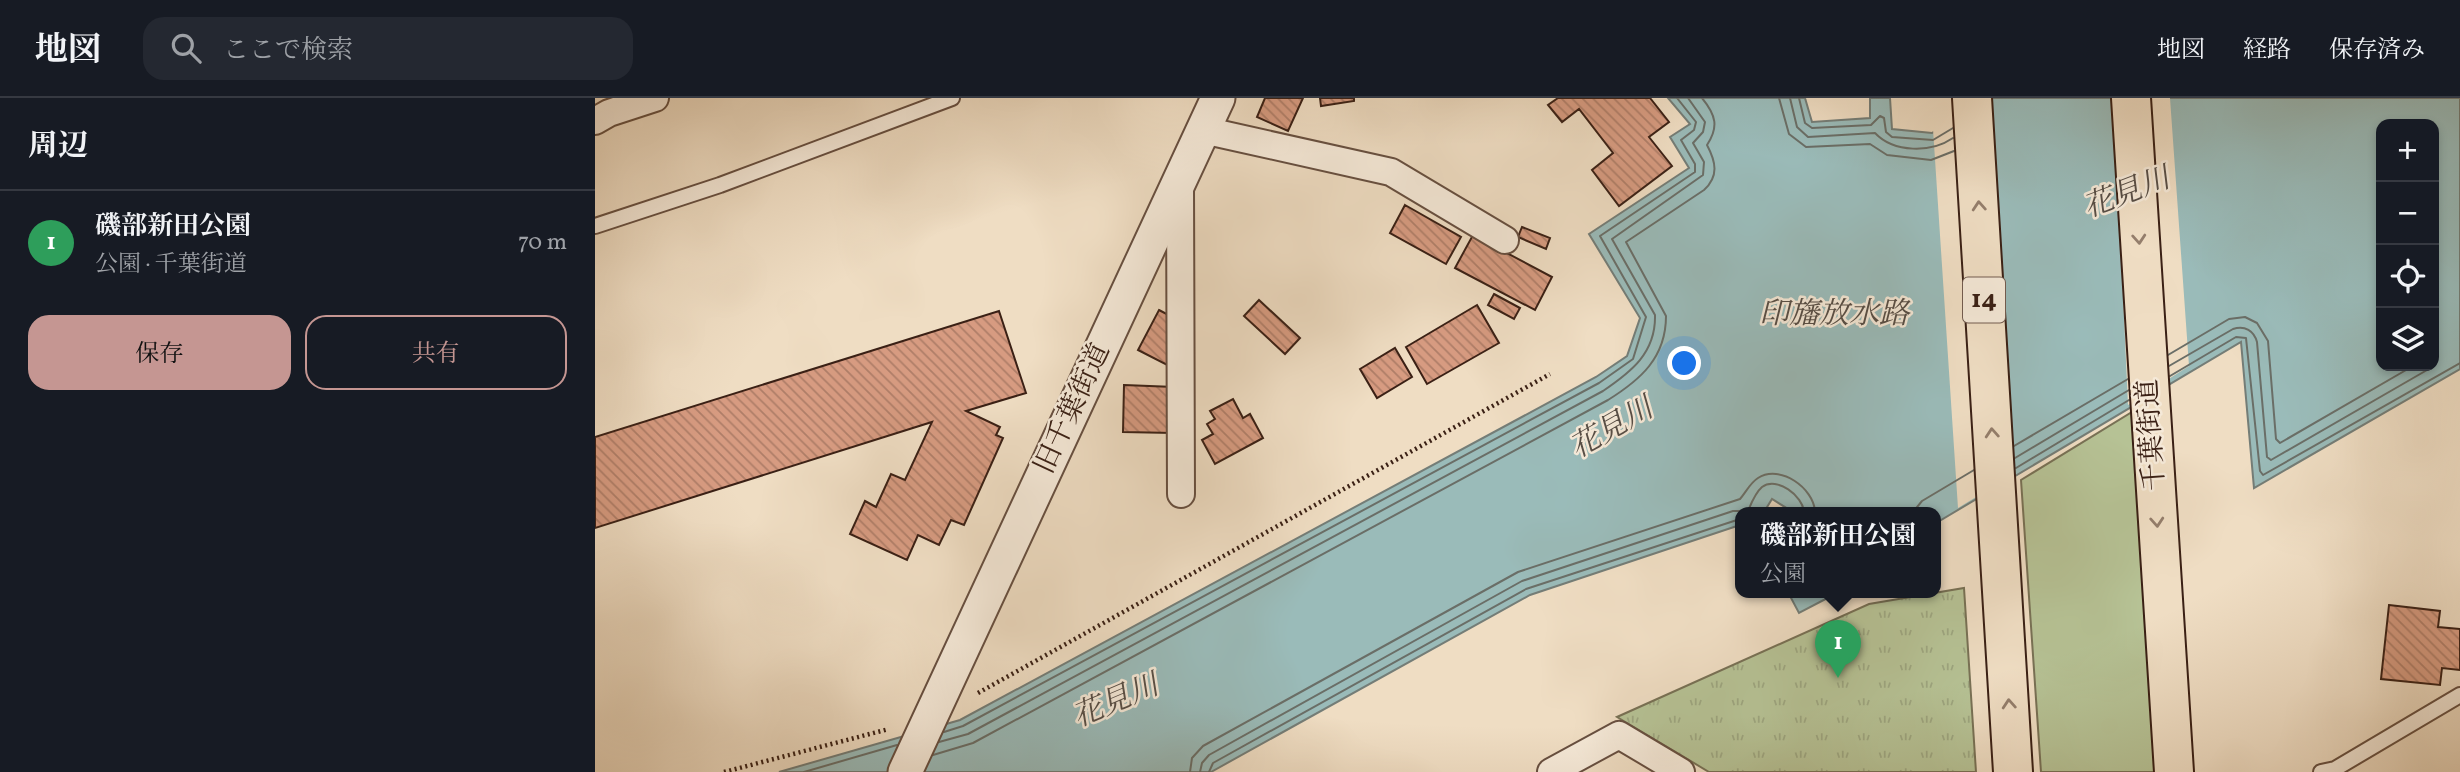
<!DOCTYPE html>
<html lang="ja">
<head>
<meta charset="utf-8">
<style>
	body { margin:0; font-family:Vollkorn,"Noto Serif JP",serif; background:#242831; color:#f1f3f6 }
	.controls { position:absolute; right:21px; top:21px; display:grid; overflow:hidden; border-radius:14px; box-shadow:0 4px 10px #0003 }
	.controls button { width:63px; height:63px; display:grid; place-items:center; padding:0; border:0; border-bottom:2px solid #363941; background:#171b24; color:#f1f3f6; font:35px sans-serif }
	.you { position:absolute; left:1090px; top:266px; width:24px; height:24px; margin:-18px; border:5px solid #fff; border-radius:50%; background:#1a73e8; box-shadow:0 0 0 10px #1a73e833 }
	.badge { display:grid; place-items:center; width:46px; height:46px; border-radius:50%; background:#c59692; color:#fff; font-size:23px; font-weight:700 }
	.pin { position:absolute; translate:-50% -58px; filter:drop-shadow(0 2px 4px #0008) }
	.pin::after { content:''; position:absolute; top:37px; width:24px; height:21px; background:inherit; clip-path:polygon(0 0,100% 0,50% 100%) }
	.popup { position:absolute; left:1140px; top:409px; width:206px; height:91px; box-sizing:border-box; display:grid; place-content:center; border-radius:14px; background:#171b24; filter:drop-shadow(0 2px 5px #0005); font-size:23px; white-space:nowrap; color:#9ea1a6 }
	.popup b { font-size:26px; color:#f1f3f6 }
	.popup::after { content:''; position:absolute; left:50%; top:100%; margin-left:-14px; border:14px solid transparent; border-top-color:#171b24 }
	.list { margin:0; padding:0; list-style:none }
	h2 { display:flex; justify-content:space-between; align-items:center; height:91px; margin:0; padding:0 28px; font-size:30px }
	h2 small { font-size:23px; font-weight:400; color:#9ea1a6 }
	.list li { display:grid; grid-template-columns:46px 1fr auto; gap:21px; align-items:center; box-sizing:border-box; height:105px; padding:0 28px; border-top:2px solid #363941 }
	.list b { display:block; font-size:26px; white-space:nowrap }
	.list p { margin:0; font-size:23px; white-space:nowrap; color:#9ea1a6 }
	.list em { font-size:23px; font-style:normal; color:#9ea1a6 }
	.actions { display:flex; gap:14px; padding:21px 28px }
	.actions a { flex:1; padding:16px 0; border:2px solid #c59692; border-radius:21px; text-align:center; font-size:24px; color:#c59692 }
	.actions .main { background:#c59692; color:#111 }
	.icon { flex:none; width:38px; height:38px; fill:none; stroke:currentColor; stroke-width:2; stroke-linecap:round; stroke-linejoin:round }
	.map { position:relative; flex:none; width:1865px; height:674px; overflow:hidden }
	header { display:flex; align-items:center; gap:42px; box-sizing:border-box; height:98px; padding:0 35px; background:#171b24; border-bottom:2px solid #363941 }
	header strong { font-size:33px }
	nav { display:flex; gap:38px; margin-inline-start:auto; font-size:24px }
	.search { width:490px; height:63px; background:#242831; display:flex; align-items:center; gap:18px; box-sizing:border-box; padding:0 24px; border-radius:21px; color:#9ea1a6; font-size:26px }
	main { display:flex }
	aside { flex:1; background:#171b24 }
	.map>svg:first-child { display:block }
</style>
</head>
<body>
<header>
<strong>地図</strong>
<div class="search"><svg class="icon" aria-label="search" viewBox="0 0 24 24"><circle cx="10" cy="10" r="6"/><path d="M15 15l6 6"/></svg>ここで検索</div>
<nav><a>地図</a><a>経路</a><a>保存済み</a></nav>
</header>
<main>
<aside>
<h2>周辺<small></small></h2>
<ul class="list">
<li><span class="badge" style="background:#2e9e5b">1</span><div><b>磯部新田公園</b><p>公園 · 千葉街道</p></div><em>70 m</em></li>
</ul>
<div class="actions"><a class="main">保存</a><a>共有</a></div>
</aside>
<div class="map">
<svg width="1865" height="674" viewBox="0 0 1865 674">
	<defs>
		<pattern id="park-tufts" width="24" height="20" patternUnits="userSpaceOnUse" patternTransform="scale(1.75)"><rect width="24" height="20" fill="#b6c295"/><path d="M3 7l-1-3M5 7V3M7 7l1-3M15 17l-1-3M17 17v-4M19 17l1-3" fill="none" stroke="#9da680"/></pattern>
		<pattern id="building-back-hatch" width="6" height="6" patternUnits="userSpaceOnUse" patternTransform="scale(1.75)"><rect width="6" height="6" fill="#d79b81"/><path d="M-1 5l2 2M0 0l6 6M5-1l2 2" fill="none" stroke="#af7e68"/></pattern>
	</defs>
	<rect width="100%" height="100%" fill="#efddc3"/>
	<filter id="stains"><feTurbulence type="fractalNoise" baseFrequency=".00286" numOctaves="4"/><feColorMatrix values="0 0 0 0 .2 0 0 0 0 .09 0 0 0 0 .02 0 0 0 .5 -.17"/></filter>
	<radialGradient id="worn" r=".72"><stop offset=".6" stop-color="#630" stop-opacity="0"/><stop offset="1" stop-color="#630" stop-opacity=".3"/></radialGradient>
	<path fill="#b6c295" stroke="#787155" stroke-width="2" d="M1537,314L1560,674H1446L1426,382Z"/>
	<path fill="url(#park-tufts)" stroke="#787155" stroke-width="2" d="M1369,490L1381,674H1114L1022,619L1274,506Z"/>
	<path fill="#9abbb9" stroke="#747d77" stroke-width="2" fill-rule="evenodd" d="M1073,0H1210L1217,24L1275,20V0H1295L1297,31L1337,35L1391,0H1865V271L1659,390L1646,244L1341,425V414H1198L1177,401L1169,414H1145V427L935,497L616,674H184L365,622L1001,279L1032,258L1045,220L994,136L1094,70L1075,39L1095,26ZM1786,26H1839V268H1786Z
		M1197,494H1244L1204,515L1195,498Z"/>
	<path fill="#efddc3" d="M1384,0H1395L1419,376L1363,410L1338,31Z
		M1519,0H1575L1594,268L1533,307Z"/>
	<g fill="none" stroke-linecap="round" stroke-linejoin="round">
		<path stroke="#6a6e67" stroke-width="2" d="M1184,0L1194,36L1211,49L1275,46L1292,57L1336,62L1359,53
			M1195,0L1202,29L1213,39L1280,35C1299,55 1336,55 1358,40
			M1204,0L1210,25L1217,30L1276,27L1285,18L1289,20L1291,34L1297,39L1338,42L1358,30
			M1573,257L1634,221L1650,219L1662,225L1673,243L1681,341L1685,345L1818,268
			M1574,268L1638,231C1650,227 1659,233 1662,244L1672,359L1676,362L1839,268
			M1575,278L1641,239L1651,240L1665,373L1668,377L1865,265
			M1419,348L1533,281
			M1420,360L1534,292
			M1421,370L1534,302
			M1318,414L1327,403L1379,372
			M349,634L368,628L1004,285L1038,261L1051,219L1005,138L1100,74V66L1086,42L1099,32L1101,24L1082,0
			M344,644L373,636L1008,293C1036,274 1061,255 1060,217L1017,141L1108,77L1109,64L1098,45L1108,34L1110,24L1093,0
			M338,657L378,645L1013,302C1045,282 1071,260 1071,218L1031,144L1109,92C1124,78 1121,64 1112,47C1124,29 1121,17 1107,0
			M209,674L302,647
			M595,674L597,660L608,648L923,474L1145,401C1151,394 1155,385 1163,380C1185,366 1219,390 1220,414
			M605,674L607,665L614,657L927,483L1138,413H1153C1156,406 1160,395 1167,389C1182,378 1208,398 1209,414
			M614,674L618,665L931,491L1145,421"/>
	</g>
	<path fill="url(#building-back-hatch)" stroke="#3a2015" stroke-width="2" d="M670,0H708L693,33L662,19Z
		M725,0H759V3L726,8Z
		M963,0H1055L1074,24L1054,39L1077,68L1024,108L997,72L1018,55L984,11L967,24L953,7Z
		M810,107L866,139L851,166L795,135Z
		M927,129L955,140L951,151L923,139Z
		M878,137L957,179L940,212L860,170Z
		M899,196L925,210L919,221L893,207Z
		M664,202L705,240L690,256L649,218Z
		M882,207L904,245L832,286L811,249Z
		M564,212L583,222L580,271L543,252Z
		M404,213L431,295L371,313L405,329L401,337L408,340L369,427L356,422L344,447L323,437L312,462L255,436L270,403L281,409L296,376L310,382L337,324L0,430V339Z
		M800,250L817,279L782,300L765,271Z
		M529,287L579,289L578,335L528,334Z
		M638,301L648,320L655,316L668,340L620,366L607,342L618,336L612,326L620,321L615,313Z
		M1794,507L1845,513L1843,529L1865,531V572L1847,570L1845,587L1786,581Z"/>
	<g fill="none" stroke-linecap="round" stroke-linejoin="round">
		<g stroke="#674f40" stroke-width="18">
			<path id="service" d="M0,128L125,87L357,0
				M1726,674L1740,671L1865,597"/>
		</g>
		<g stroke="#674f40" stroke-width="30">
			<path id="minor" d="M0,23L14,15L60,0
				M608,32L796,74L910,142
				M585,87L586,396
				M956,674L1024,637L1086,674"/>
		</g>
		<g stroke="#674f40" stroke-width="37">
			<path id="tertiary" d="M310,674L623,0"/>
		</g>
		<g stroke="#3a2015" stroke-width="42">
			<path id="trunk" d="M1377,0L1418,674
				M1536,0L1579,674"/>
		</g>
		<path stroke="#3a2015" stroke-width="4.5" stroke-dasharray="2 3.5" stroke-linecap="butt" d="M383,595L955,276
			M129,674L294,631"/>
		<use href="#service" stroke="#f5e9d8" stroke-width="14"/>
		<use href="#minor" stroke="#f5e9d8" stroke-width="26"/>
		<use href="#tertiary" stroke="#f5e9d8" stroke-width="33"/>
		<use href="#trunk" stroke="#efddc3" stroke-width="38"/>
	</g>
	<defs><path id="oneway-chevron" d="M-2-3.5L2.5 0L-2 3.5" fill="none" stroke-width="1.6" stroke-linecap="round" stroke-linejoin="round" transform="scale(1.75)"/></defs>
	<g stroke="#947e6c">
		<use href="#oneway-chevron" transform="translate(1384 108) rotate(-94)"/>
		<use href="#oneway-chevron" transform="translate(1544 141) rotate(86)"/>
		<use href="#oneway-chevron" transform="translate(1397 335) rotate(-94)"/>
		<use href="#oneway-chevron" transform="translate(1562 424) rotate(86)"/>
		<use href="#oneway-chevron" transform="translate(1414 606) rotate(-94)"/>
	</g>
	<g text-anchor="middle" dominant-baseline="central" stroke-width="5" stroke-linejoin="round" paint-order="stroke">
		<rect fill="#f5e9d8" stroke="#725c50" stroke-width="2" x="1368" y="179.5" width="42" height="45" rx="5"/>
		<g font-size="26" font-weight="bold" fill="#3a2015">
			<text x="1389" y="202">14</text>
		</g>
		<g font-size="28" fill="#3a2015" stroke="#f5e9d8">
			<text transform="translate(478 311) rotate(-65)">旧千葉街道</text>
			<text transform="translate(1557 337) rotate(-94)">千葉街道</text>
		</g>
		<g font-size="30" font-style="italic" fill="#574e46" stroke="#f5e9d8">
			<text transform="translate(1532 96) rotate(-21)">花見川</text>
			<text x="1239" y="217">印旛放水路</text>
			<text transform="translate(1017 331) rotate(-30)">花見川</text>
			<text transform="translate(521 604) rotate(-23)">花見川</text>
		</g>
	</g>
	<rect width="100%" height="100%" filter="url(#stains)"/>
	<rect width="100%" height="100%" fill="url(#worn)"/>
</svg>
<div class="controls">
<button>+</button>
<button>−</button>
<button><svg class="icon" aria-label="locate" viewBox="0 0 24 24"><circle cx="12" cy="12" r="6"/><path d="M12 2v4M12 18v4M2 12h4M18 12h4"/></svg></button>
<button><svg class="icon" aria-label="layers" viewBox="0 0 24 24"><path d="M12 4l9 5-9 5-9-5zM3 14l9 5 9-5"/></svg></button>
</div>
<div class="you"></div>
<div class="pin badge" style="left:1243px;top:580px;background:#2e9e5b">1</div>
<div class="popup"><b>磯部新田公園</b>公園</div>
</div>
</main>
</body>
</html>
